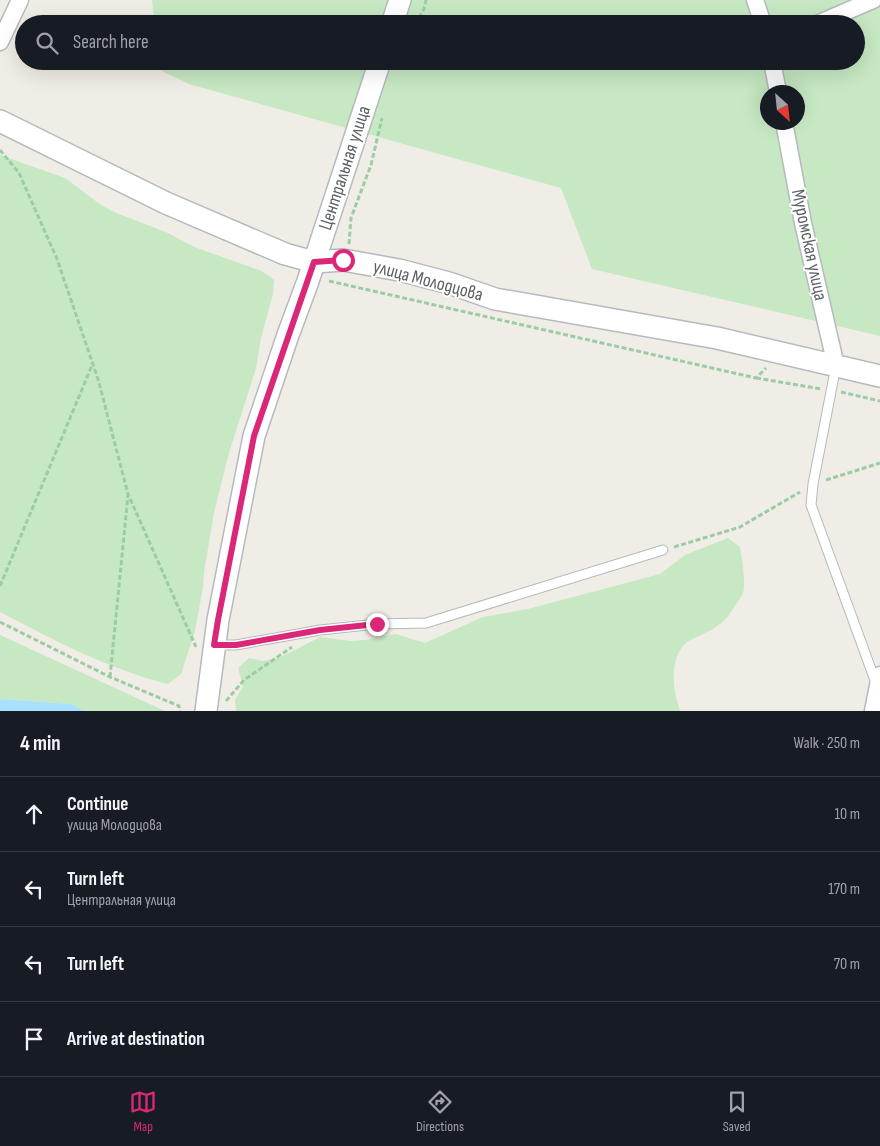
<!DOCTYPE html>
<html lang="en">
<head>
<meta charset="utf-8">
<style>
	body { margin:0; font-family:"Sofia Sans Condensed",sans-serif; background:#20242c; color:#f1f3f6 }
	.compass { position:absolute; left:760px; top:85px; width:45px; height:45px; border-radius:50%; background:#171b24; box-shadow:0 5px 20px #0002; rotate:153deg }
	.stop { position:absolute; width:15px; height:15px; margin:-11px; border:4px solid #db2777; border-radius:50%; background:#fff }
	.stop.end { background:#db2777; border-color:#fff; box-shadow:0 1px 5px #0008 }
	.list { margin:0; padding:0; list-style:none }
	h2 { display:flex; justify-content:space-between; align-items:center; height:65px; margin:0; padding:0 20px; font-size:21px }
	h2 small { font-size:16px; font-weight:400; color:#9ea1a6 }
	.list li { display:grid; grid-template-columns:32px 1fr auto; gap:15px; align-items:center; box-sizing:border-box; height:75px; padding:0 20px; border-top:1px solid #363941 }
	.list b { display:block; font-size:19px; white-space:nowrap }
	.list p { margin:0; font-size:16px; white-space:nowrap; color:#9ea1a6 }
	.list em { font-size:16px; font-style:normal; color:#9ea1a6 }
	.icon { flex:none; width:28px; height:28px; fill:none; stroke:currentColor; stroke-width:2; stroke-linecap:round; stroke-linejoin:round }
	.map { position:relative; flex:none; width:880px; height:711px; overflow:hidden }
	.search { position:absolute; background:#171b24; box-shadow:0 5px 20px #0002; left:15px; right:15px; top:15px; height:55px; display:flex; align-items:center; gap:12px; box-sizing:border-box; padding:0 18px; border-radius:28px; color:#9ea1a6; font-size:19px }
	.sheet { height:365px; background:#171b24 }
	nav { display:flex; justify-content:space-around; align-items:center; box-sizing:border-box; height:70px; border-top:1px solid #363941; background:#171b24; font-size:14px; color:#9ea1a6 }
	nav a { display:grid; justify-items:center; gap:2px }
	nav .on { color:#db2777 }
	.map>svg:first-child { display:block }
</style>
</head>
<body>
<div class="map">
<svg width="880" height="711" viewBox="0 0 880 711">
	<rect width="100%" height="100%" fill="#f0ede6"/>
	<path fill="#c6e8c2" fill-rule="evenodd" d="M152,0H880V336L592,269L561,188L189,84L162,71L161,61H856V24H155ZM768,92H798V122H768Z
		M0,155L65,178L101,205L114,212L168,233L194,247L262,271L274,280L273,294L261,338L256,368L229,453L214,513L204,572L203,587L195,631L181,674L168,684C108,669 54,640 0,612Z
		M728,538L740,547C742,558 746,584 743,593C742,597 737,602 735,606C726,621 717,628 701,635C697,637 691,639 687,642C668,658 673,691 680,711H236L235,700L243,686L238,668L249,658L263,661L279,658L320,637L351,641L365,640L396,634L425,643L483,617L528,609L660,574L685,555Z
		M0,635L165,711H85L71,704L0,699Z"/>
	<path fill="#a7e1ff" d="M0,699L71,704L85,711H0Z"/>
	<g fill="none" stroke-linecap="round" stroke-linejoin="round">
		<g stroke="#b6b9bd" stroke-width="11">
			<path id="service" d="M836,366L813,484L811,505L876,683
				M215,645H236L320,630L377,624L426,623L663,550"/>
		</g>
		<g stroke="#b6b9bd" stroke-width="19">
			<path id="minor" d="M755,0L763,24
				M817,24L873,0
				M0,42L20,0
				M772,61L778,92
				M784,122L803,223L836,366
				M873,711L880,675"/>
		</g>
		<g stroke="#b6b9bd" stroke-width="24">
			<path id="tertiary" d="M392,24L400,0
				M0,121L166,203L285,254L314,262L343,260L399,270L449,283L495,299L717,338L880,376
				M206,711L218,620L254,436L288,335L308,281L380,61"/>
		</g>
		<path stroke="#9ccca4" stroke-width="3" stroke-dasharray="5 2.5" stroke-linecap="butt" d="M415,24L424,9L426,0
			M0,150L19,173L57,259L98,379L128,494L196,647
			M349,244L351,218L371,165L382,118
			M329,281L756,378L766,368
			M756,378L821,389
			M841,392L880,401
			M826,480L880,463
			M674,547L740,527L800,492
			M0,586L93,363
			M0,622L110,677L179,706L180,711
			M110,677L128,495
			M226,701L244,680L292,647"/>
		<use href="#service" stroke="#fff" stroke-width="9"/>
		<use href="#minor" stroke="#fff" stroke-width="16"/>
		<use href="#tertiary" stroke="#fff" stroke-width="21"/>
	</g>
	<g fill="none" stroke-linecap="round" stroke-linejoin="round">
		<path stroke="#db2777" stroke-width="6" d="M343,260L314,262L254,436L218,620L214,645H236L320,630L377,624"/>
	</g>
	<g text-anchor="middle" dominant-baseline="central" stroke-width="4" stroke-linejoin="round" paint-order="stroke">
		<g font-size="19" fill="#5d6266" stroke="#fff">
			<text transform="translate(345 168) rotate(-72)">Центральная улица</text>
			<text transform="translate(809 245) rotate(78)">Муромская улица</text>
			<text transform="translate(428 281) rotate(15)">улица Молодцова</text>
		</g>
	</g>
</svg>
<svg class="compass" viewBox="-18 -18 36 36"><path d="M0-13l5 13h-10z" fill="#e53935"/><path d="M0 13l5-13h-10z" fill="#9ea1a6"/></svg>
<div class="stop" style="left:343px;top:260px"></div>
<div class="stop end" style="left:377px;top:624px"></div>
<div class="search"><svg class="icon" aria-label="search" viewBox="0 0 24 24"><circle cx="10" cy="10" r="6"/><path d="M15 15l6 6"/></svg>Search here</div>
</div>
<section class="sheet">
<h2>4 min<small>Walk · 250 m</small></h2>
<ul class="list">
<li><svg class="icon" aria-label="ahead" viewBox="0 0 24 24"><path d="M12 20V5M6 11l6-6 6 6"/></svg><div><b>Continue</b><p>улица Молодцова</p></div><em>10 m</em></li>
<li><svg class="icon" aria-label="left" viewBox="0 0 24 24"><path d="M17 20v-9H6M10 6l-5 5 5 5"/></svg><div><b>Turn left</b><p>Центральная улица</p></div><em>170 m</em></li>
<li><svg class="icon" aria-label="left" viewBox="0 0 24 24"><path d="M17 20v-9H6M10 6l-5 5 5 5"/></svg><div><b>Turn left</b></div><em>70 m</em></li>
<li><svg class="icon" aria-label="arrive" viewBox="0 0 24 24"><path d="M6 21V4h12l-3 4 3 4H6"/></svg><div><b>Arrive at destination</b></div></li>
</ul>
</section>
<nav>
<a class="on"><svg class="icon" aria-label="map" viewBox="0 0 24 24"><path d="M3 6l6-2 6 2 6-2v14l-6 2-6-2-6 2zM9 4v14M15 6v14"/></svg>Map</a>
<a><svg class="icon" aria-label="directions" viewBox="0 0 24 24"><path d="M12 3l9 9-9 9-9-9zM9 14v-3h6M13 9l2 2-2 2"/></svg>Directions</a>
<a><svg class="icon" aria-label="saved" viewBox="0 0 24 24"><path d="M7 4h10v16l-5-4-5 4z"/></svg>Saved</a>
</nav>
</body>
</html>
